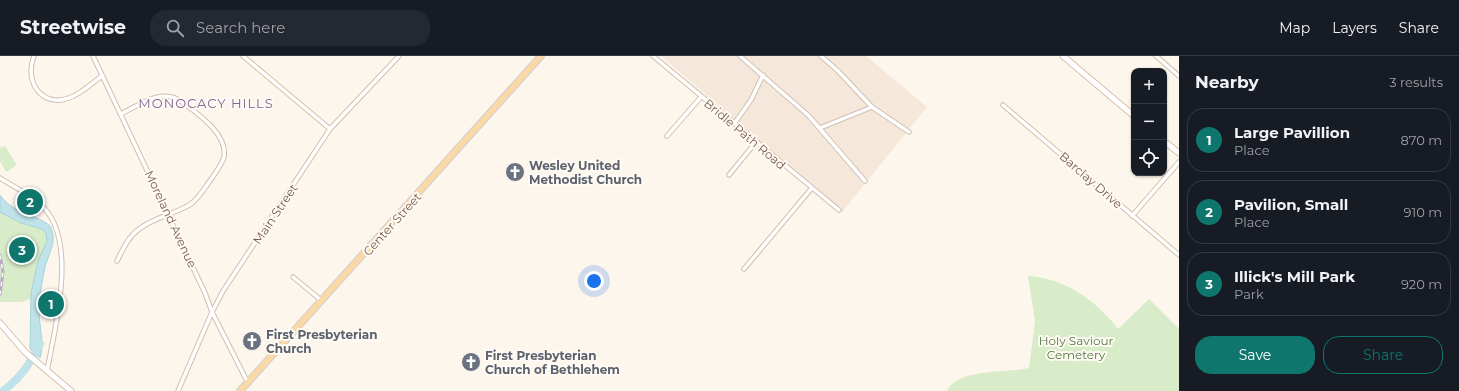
<!DOCTYPE html>
<html lang="en">
<head>
<meta charset="utf-8">
<style>
	body { margin:0; font-family:Montserrat,sans-serif; background:#242831; color:#f1f3f6 }
	.controls { position:absolute; right:12px; top:12px; display:grid; overflow:hidden; border-radius:8px; box-shadow:0 1px 3px #0004 }
	.controls button { width:36px; height:36px; display:grid; place-items:center; padding:0; border:0; border-bottom:1px solid #363941; background:#171b24; color:#f1f3f6; font:20px sans-serif }
	.you { position:absolute; left:594px; top:225px; width:14px; height:14px; margin:-10px; border:3px solid #fff; border-radius:50%; background:#1a73e8; box-shadow:0 0 0 6px #1a73e833 }
	.badge { display:grid; place-items:center; width:26px; height:26px; border-radius:50%; background:#0f766e; color:#fff; font-size:13px; font-weight:700 }
	.pin { position:absolute; translate:-50% -50%; border:2px solid #fff; box-shadow:0 1px 4px #0006 }
	.list { margin:0; padding:0; list-style:none }
	h2 { display:flex; justify-content:space-between; align-items:center; height:52px; margin:0; padding:0 16px; font-size:17px }
	h2 small { font-size:13px; font-weight:400; color:#9ea1a6 }
	.list li { display:grid; grid-template-columns:26px 1fr auto; gap:12px; align-items:center; box-sizing:border-box; height:64px; margin:0 8px 8px; padding:0 8px; border:1px solid #363941; border-radius:16px }
	.list b { display:block; font-size:15px; white-space:nowrap }
	.list p { margin:0; font-size:13px; white-space:nowrap; color:#9ea1a6 }
	.list em { font-size:13px; font-style:normal; color:#9ea1a6 }
	.actions { display:flex; gap:8px; padding:12px 16px }
	.actions a { flex:1; padding:9px 0; border:1px solid #0f766e; border-radius:16px; text-align:center; font-size:14px; color:#0f766e }
	.actions .main { background:#0f766e; color:#fff }
	.icon { flex:none; width:22px; height:22px; fill:none; stroke:currentColor; stroke-width:2; stroke-linecap:round; stroke-linejoin:round }
	.map { position:relative; flex:none; width:1179px; height:335px; overflow:hidden }
	header { display:flex; align-items:center; gap:24px; box-sizing:border-box; height:56px; padding:0 20px; background:#171b24; border-bottom:1px solid #363941 }
	header strong { font-size:19px }
	nav { display:flex; gap:22px; margin-inline-start:auto; font-size:14px }
	.search { width:280px; height:36px; background:#242831; display:flex; align-items:center; gap:10px; box-sizing:border-box; padding:0 14px; border-radius:16px; color:#9ea1a6; font-size:15px }
	main { display:flex }
	aside { flex:1; background:#171b24 }
	.map>svg:first-child { display:block }
</style>
</head>
<body>
<header>
<strong>Streetwise</strong>
<div class="search"><svg class="icon" aria-label="search" viewBox="0 0 24 24"><circle cx="10" cy="10" r="6"/><path d="M15 15l6 6"/></svg>Search here</div>
<nav><a>Map</a><a>Layers</a><a>Share</a></nav>
</header>
<main>
<div class="map">
<svg width="1179" height="335" viewBox="0 0 1179 335">
	<rect width="100%" height="100%" fill="#fdf6ec"/>
	<path fill="#f5e8da" d="M661,0H866L927,51L842,156Z"/>
	<path fill="#d8ecc9" d="M5,90L17,109L6,116L0,105V92Z
		M0,156L21,167L42,173L46,177L47,185L36,216L30,243L21,246H0Z
		M1028,220C1065,222 1097,245 1118,273L1149,243L1179,273V335H947C957,312 1007,317 1029,312L1035,265Z"/>
	<path fill="#bfe3e8" stroke="#a5d3da" d="M0,139C12,157 33,157 49,169C60,185 46,200 44,216C42,228 38,245 39,256C39,271 45,287 40,302L30,293L31,237L38,205L47,185L46,177L42,173L21,167L0,156Z"/>
	<g fill="none" stroke-linecap="round" stroke-linejoin="round">
		<path stroke="#bfe3e8" stroke-width="8" d="M3,335C21,322 30,307 40,288"/>
		<g stroke="#d1beb0" stroke-width="5.5">
			<path id="street" d="M34,0C24,25 41,52 69,42C81,38 92,27 102,20
				M93,0L205,237L212,256L248,327
				M243,0L330,73
				M653,0L839,154
				M740,0L808,59L865,125
				M821,0L838,15L872,51L909,76
				M1156,0L1179,20
				M1003,49L1179,199
				M734,68L751,44L763,19
				M820,72L872,51
				M667,80L701,41
				M729,119L756,86
				M0,122C15,132 33,139 45,153C77,189 55,272 47,315
				M1132,160L1179,106
				M117,205C123,193 128,181 139,173C155,161 175,158 191,148C200,141 205,131 212,122C216,116 222,108 224,101C228,78 198,58 182,46C163,31 139,49 121,58
				M744,213L811,133
				M293,221L322,245
				M178,335L212,256L223,235L330,73L399,0"/>
		</g>
		<g stroke="#d6c0b0" stroke-width="7">
			<path id="secondary" d="M1063,0L1134,60
				M1164,85L1179,97
				M0,267L25,296L71,335"/>
		</g>
		<g stroke="#dad1cd" stroke-width="8">
			<path id="primary" d="M240,335L541,0"/>
		</g>
		<use href="#street" stroke="#fff" stroke-width="3.5"/>
		<use href="#secondary" stroke="#fff" stroke-width="5"/>
		<use href="#primary" stroke="#fbd9a5" stroke-width="5.5"/>
		<g stroke="#b9a8c9" stroke-width="3">
			<path id="rail" d="M0,199L3,216L0,238"/>
		</g>
		<use href="#rail" stroke="#fffaf3" stroke-width="1.5" stroke-dasharray="4.5" stroke-linecap="butt"/>
	</g>
	<defs>
		<g id="church-disc" transform="scale(1)"><circle r="9.5" fill="#6b7280" stroke="#fffaf3"/><path d="M-1.2-6h2.4v3.5h3.3v2.4h-3.3V6h-2.4V-.1h-3.3v-2.4h3.3Z" fill="#fff"/></g>
	</defs>
	<g fill-rule="evenodd">
		<use href="#church-disc" x="515" y="116"/>
		<use href="#church-disc" x="252" y="285"/>
		<use href="#church-disc" x="471" y="306"/>
	</g>
	<g text-anchor="middle" dominant-baseline="central" stroke-width="4" stroke-linejoin="round" paint-order="stroke">
		<g font-size="12" fill="#7a5c4d" stroke="#fffaf3">
			<text transform="translate(745 78) rotate(40)">Bridle Path Road</text>
			<text transform="translate(1091 124) rotate(41)">Barclay Drive</text>
			<text transform="translate(275 158) rotate(-56)">Main Street</text>
			<text transform="translate(171 163) rotate(65)">Moreland Avenue</text>
			<text transform="translate(392 168) rotate(-48)">Center Street</text>
		</g>
		<g font-size="12" font-weight="bold" fill="#5b616d" stroke="#fffaf3" text-anchor="start">
			<text x="529" y="109">Wesley United<tspan x="529" dy="14">Methodist Church</tspan></text>
			<text x="266" y="278">First Presbyterian<tspan x="266" dy="14">Church</tspan></text>
			<text x="485" y="299">First Presbyterian<tspan x="485" dy="14">Church of Bethlehem</tspan></text>
		</g>
		<g font-size="12" fill="#537a41" stroke="#fffaf3">
			<text x="1076" y="284">Holy Saviour<tspan x="1076" dy="14">Cemetery</tspan></text>
		</g>
		<g font-size="13" letter-spacing="1" fill="#846695" stroke="#fffaf3">
			<text x="206" y="47">MONOCACY HILLS</text>
		</g>
	</g>
</svg>
<div class="controls">
<button>+</button>
<button>−</button>
<button><svg class="icon" aria-label="locate" viewBox="0 0 24 24"><circle cx="12" cy="12" r="6"/><path d="M12 2v4M12 18v4M2 12h4M18 12h4"/></svg></button>
</div>
<div class="you"></div>
<div class="pin badge" style="left:51px;top:248px">1</div>
<div class="pin badge" style="left:30px;top:146px">2</div>
<div class="pin badge" style="left:22px;top:194px">3</div>
</div>
<aside>
<h2>Nearby<small>3 results</small></h2>
<ul class="list">
<li><span class="badge">1</span><div><b>Large Pavillion</b><p>Place</p></div><em>870 m</em></li>
<li><span class="badge">2</span><div><b>Pavilion, Small</b><p>Place</p></div><em>910 m</em></li>
<li><span class="badge">3</span><div><b>Illick's Mill Park</b><p>Park</p></div><em>920 m</em></li>
</ul>
<div class="actions"><a class="main">Save</a><a>Share</a></div>
</aside>
</main>
</body>
</html>
